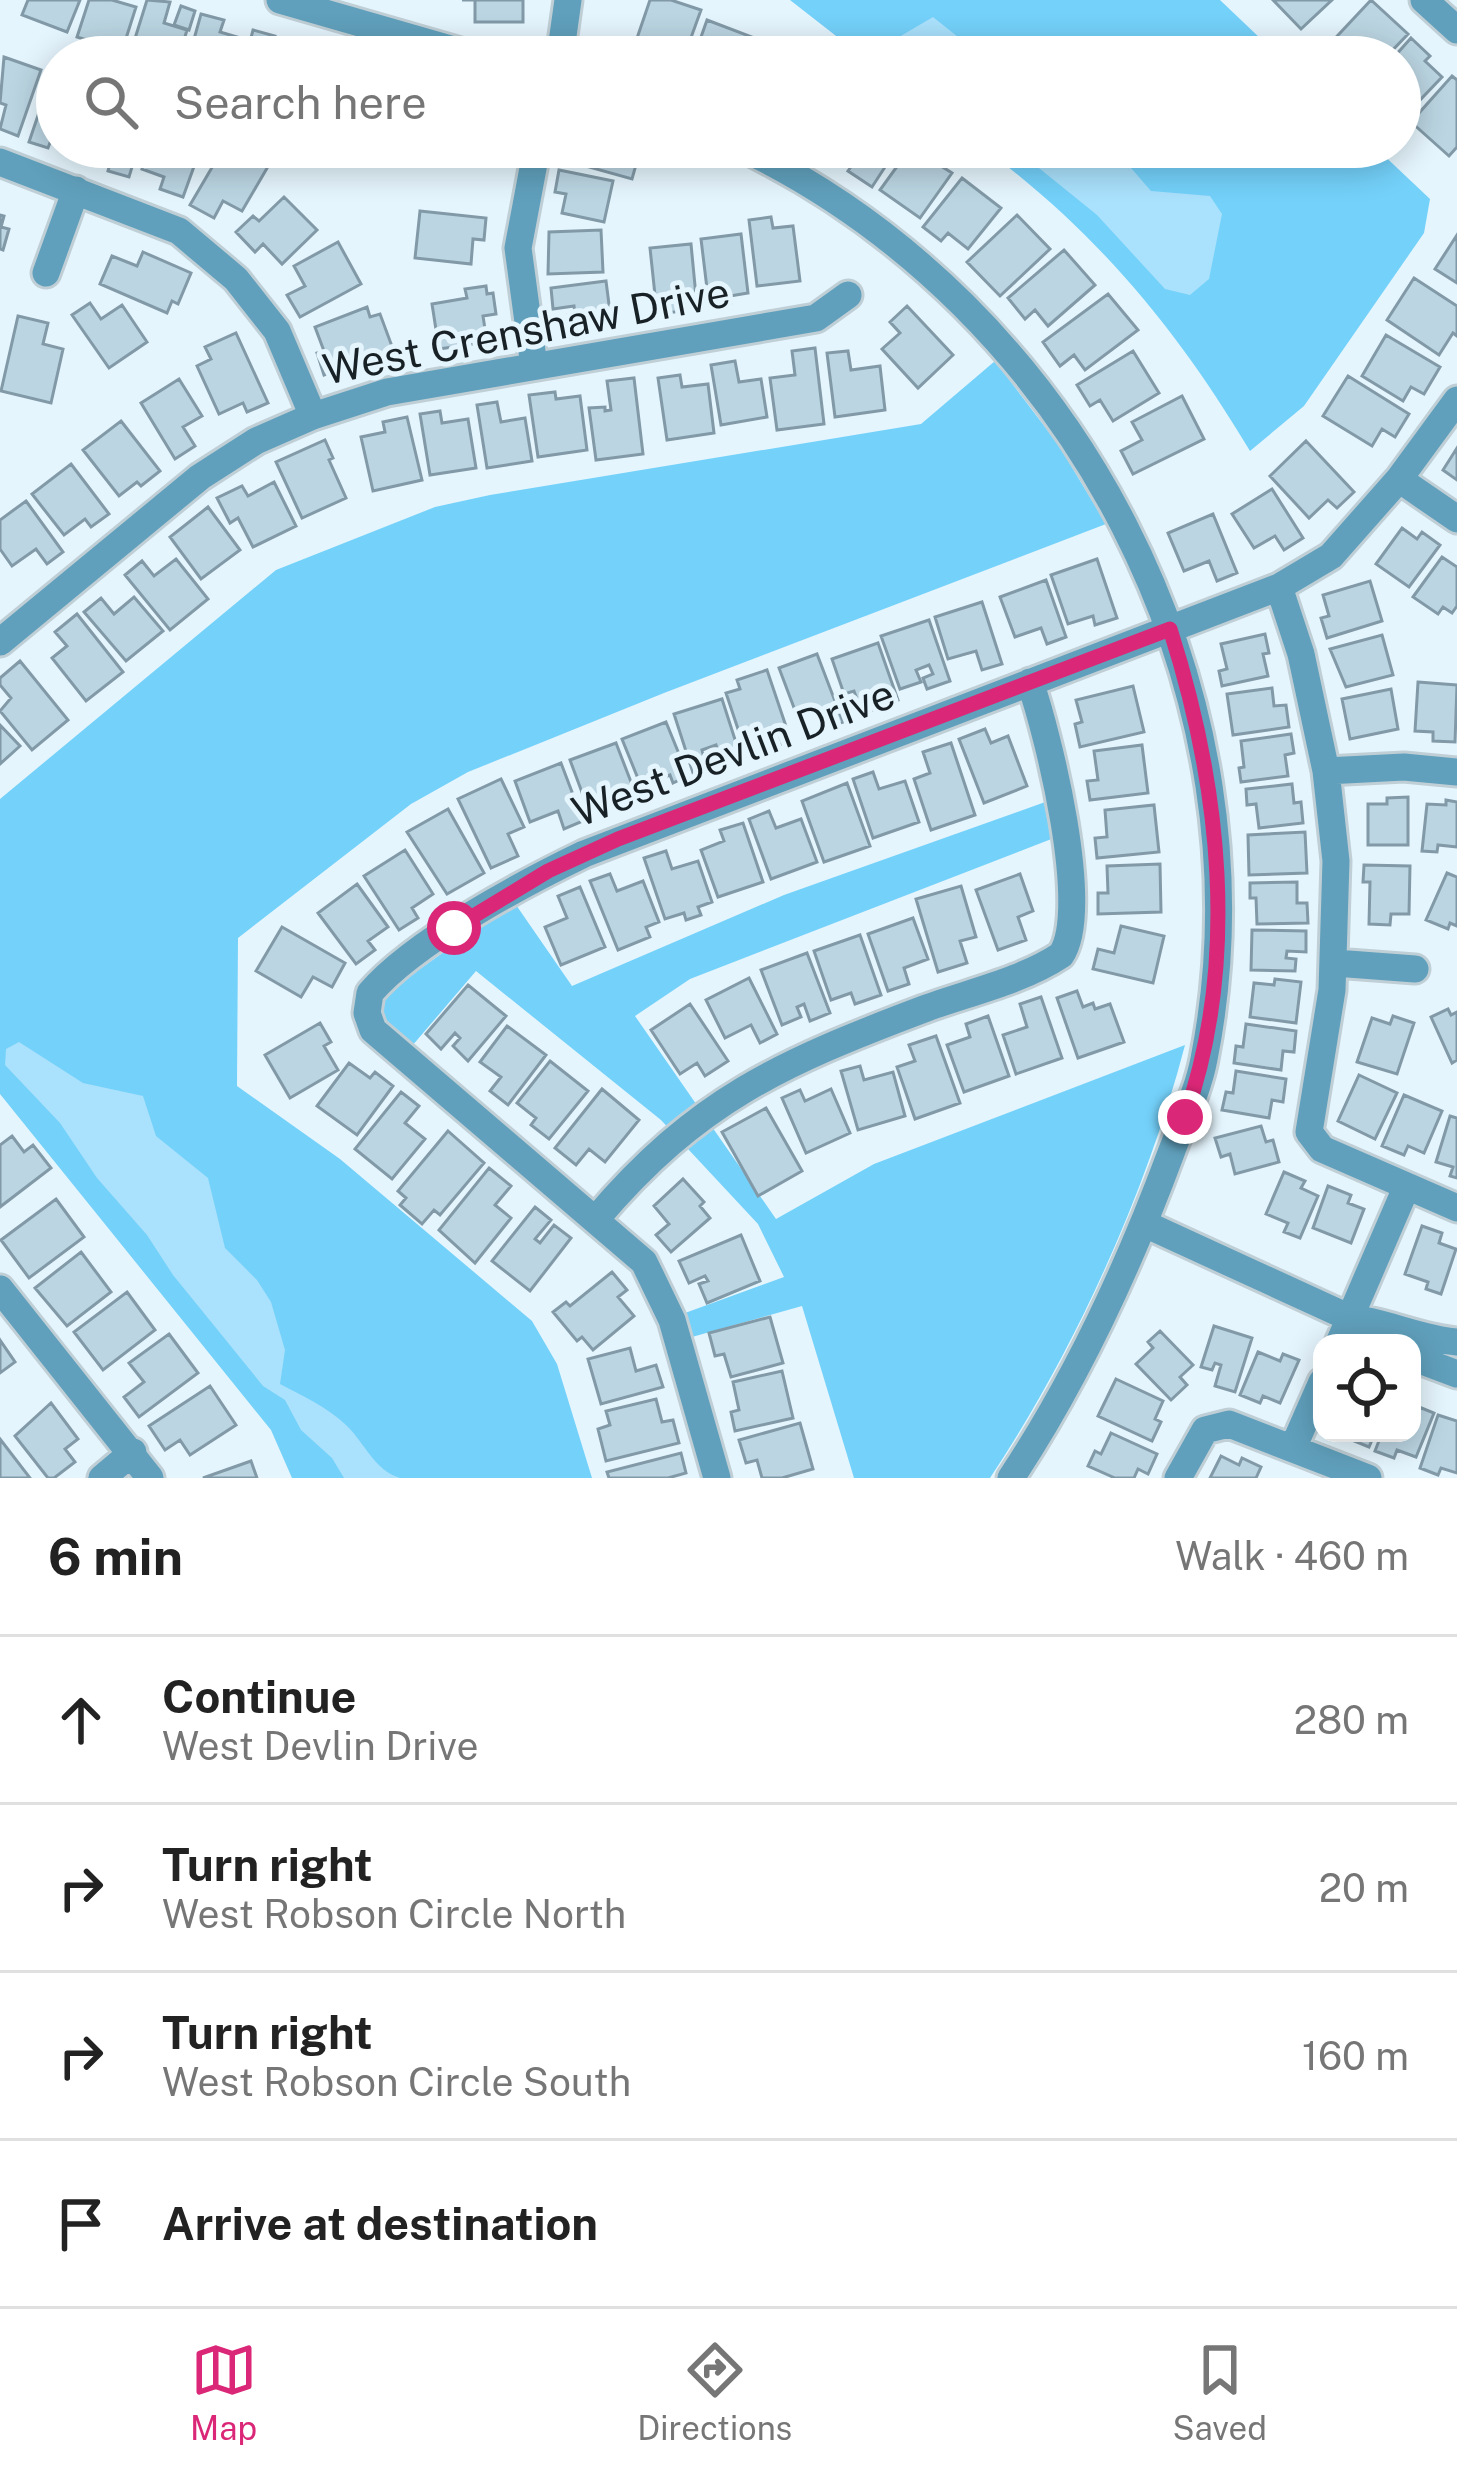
<!DOCTYPE html>
<html lang="en">
<head>
<meta charset="utf-8">
<style>
	body { margin:0; font-family:"Public Sans",sans-serif; background:#f2f2f2; color:#222 }
	.controls { position:absolute; right:36px; bottom:36px; display:grid; overflow:hidden; border-radius:24px; box-shadow:0 6px 30px #0003 }
	.controls button { width:108px; height:108px; display:grid; place-items:center; padding:0; border:0; border-bottom:3px solid #e0e0e0; background:#fff; color:#222; font:60px sans-serif }
	.stop { position:absolute; width:36px; height:36px; margin:-27px; border:9px solid #db2777; border-radius:50%; background:#fff }
	.stop.end { background:#db2777; border-color:#fff; box-shadow:0 3px 12px #0008 }
	.list { margin:0; padding:0; list-style:none }
	h2 { display:flex; justify-content:space-between; align-items:center; height:156px; margin:0; padding:0 48px; font-size:51px }
	h2 small { font-size:39px; font-weight:400; color:#767676 }
	.list li { display:grid; grid-template-columns:78px 1fr auto; gap:36px; align-items:center; box-sizing:border-box; height:168px; padding:0 48px; border-top:3px solid #e0e0e0 }
	.list b { display:block; font-size:45px; white-space:nowrap }
	.list p { margin:0; font-size:39px; white-space:nowrap; color:#767676 }
	.list em { font-size:39px; font-style:normal; color:#767676 }
	.icon { flex:none; width:66px; height:66px; fill:none; stroke:currentColor; stroke-width:2; stroke-linecap:round; stroke-linejoin:round }
	.map { position:relative; flex:none; width:1457px; height:1478px; overflow:hidden }
	.search { position:absolute; background:#fff; box-shadow:0 6px 30px #0003; left:36px; right:36px; top:36px; height:132px; display:flex; align-items:center; gap:30px; box-sizing:border-box; padding:0 42px; border-radius:66px; color:#767676; font-size:45px }
	.sheet { height:828px; background:#fff }
	nav { display:flex; justify-content:space-around; align-items:center; box-sizing:border-box; height:168px; border-top:3px solid #e0e0e0; background:#fff; font-size:33px; color:#767676 }
	nav a { display:grid; justify-items:center; gap:6px }
	nav .on { color:#db2777 }
	.map>svg:first-child { display:block }
</style>
</head>
<body>
<div class="map">
<svg width="1457" height="1478" viewBox="0 0 1457 1478">
	<rect width="100%" height="100%" fill="#e5f5fd"/>
	<path fill="#74d1fa" d="M790,0H1220L1280,57H863Z
		M982,147H1375L1430,199L1424,233L1304,406L1250,451C1177,329 1097,232 982,147Z
		M995,361L1058,444L1106,524L664,693L468,772L411,804L238,938L237,1086L340,1159L532,1321L557,1364L592,1478H292L271,1430L0,1094V799L276,570L435,507L490,495L921,424Z
		M1048,801L1054,838L690,979L635,1016L776,1219L874,1164L1185,1045C1147,1191 1074,1352 990,1478H854L802,1306L692,1337L685,1313L784,1277L758,1224L661,1120L476,971L412,1046L380,1018L385,994L514,902L572,986L784,895Z"/>
	<path fill="#aae1fc" d="M933,17L983,57H906L899,37Z
		M1013,147H1127L1131,168L1151,191L1210,196L1222,214L1209,279L1190,295L1165,289L1097,215Z
		M19,1042L83,1083L143,1096L156,1136L208,1178L225,1248L257,1280L271,1302L285,1350L280,1384C303,1396 327,1407 346,1425C365,1443 374,1470 400,1478H344L332,1458L301,1430L285,1400L263,1386L173,1275L147,1235L97,1178L60,1123L5,1065L6,1049Z"/>
	<path fill="#bbd5e2" stroke="#829aa7" stroke-width="3" d="M28,0H80L67,32L22,15Z
		M89,0H112L136,7L122,51L77,37Z
		M147,0L170,2L164,23L187,30L179,57H163L132,48Z
		M462,0H523V22H475V0Z
		M650,0H671L701,10L684,57H658L660,52L635,44Z
		M1273,0H1332L1301,29Z
		M1371,0L1408,34L1386,57H1335L1326,48Z
		M181,6L195,11L189,30L174,25Z
		M201,14L224,20L220,32L244,39L239,57H189Z
		M707,20L752,37L744,57H694Z
		M253,30L275,36L270,57H246Z
		M1411,38L1430,56L1425,61L1442,77L1400,121V57H1394Z
		M764,40L806,57H757Z
		M306,46L329,52L328,57H304Z
		M4,57L41,70L18,136L0,129L6,105L0,103Z
		M1452,76L1457,80V147L1449,156L1411,122Z
		M48,86L57,89V134L54,132L48,148L29,142Z
		M88,147H138L129,177L108,171L112,156Z
		M150,147H201L183,197L160,189L164,177L142,169Z
		M224,147L248,160L252,153L270,163L242,211L223,201L214,218L190,205Z
		M452,147H500L495,166L450,154Z
		M568,147H624L639,154L632,179L564,160Z
		M856,147H898L872,187L848,171L862,151Z
		M911,147L952,173L920,218L880,190Z
		M559,170L613,181L604,222L562,213L566,194L555,192Z
		M962,178L1001,208L968,249L948,233L941,241L923,227Z
		M284,197L317,230L282,264L263,244L255,252L236,232L253,216L259,221Z
		M420,211L486,218L484,240L473,239L471,264L415,258Z
		M0,215L4,216L1,227L9,229L3,250L0,249Z
		M1017,215L1050,249L1000,296L967,262Z
		M771,217L773,228L793,226L800,281L757,286L749,220Z
		M601,230L603,272L548,274L549,232Z
		M741,234L748,293L730,296L731,303L709,305L701,239Z
		M1457,235V283L1435,269Z
		M338,242L361,284L300,317L287,295L305,286L294,266Z
		M691,244L696,296L681,297L683,311L657,314L650,248Z
		M1064,250L1095,285L1048,326L1035,310L1025,319L1008,298Z
		M143,252L191,273L178,304L172,301L167,313L100,284L112,256L137,266Z
		M1414,278L1457,306V336L1453,333L1439,355L1387,320Z
		M606,281L611,320L570,325L568,315L575,314L574,306L553,309L551,288Z
		M486,286L487,294L493,293L496,314L483,316L487,342L439,349L432,304L467,298L465,289Z
		M1108,294L1138,330L1085,370L1074,355L1060,366L1043,342Z
		M90,303L101,319L122,305L147,342L109,368L72,315Z
		M907,306L953,355L918,388L882,349L900,333L890,322Z
		M367,307L370,317L380,314L393,349L324,375L317,353L324,351L315,327Z
		M18,316L48,323L43,344L63,349L51,403L1,391Z
		M236,333L268,403L247,412L243,403L219,414L197,366L211,359L205,347Z
		M1386,335L1440,367L1424,394L1411,387L1403,401L1362,376Z
		M815,348L824,424L777,430L770,378L795,375L792,351Z
		M848,351L851,370L880,366L885,410L835,417L827,353Z
		M1133,351L1159,393L1113,421L1100,400L1090,406L1077,385Z
		M735,361L739,382L761,379L767,417L721,425L711,365Z
		M680,375L682,387L708,384L714,433L667,440L658,378Z
		M1348,376L1409,414L1395,437L1382,429L1372,446L1323,416Z
		M634,378L643,454L596,460L589,408L605,407V411L611,410L607,381Z
		M179,379L202,416L183,427L195,446L175,459L141,403Z
		M555,392L556,399L580,396L587,450L538,457L529,395Z
		M1182,396L1204,439L1133,474L1121,451L1142,440L1132,422Z
		M497,402L501,422L525,418L532,461L487,468L477,405Z
		M440,411L442,423L468,419L476,468L430,475L420,414Z
		M407,417L422,480L373,491L361,437L385,432L383,422Z
		M121,421L160,471L141,486L137,482L119,496L83,450Z
		M325,440L333,458L329,460L346,498L302,518L276,462Z
		M1306,441L1354,492L1337,508L1328,500L1309,518L1270,476Z
		M1457,448V480L1443,470Z
		M71,464L109,514L91,527L85,519L64,535L32,494Z
		M274,482L296,526L253,547L238,518L230,523L217,498L242,486L248,496Z
		M1272,489L1303,538L1284,550L1275,536L1254,548L1232,514Z
		M26,501L63,552L47,564L36,549L12,566L0,549V520Z
		M208,507L240,550L201,579L170,537Z
		M1213,514L1237,573L1217,581L1209,561L1184,571L1168,533Z
		M1402,528L1417,539L1422,532L1440,545L1409,587L1376,564Z
		M1442,557L1457,567V606L1452,613L1443,607L1438,614L1413,597Z
		M176,559L208,599L170,630L125,575L142,561L154,576Z
		M1097,559L1117,618L1095,625L1093,616L1068,624L1051,575Z
		M1046,580L1066,637L1047,644L1041,628L1015,637L1000,597Z
		M1370,581L1382,621L1327,638L1321,618L1329,616L1323,595Z
		M134,597L163,631L126,661L84,612L101,598L114,614Z
		M982,602L1002,664L982,670L976,651L948,659L935,617Z
		M77,614L123,672L86,701L52,658L67,646L55,632Z
		M929,620L950,681L927,689L923,678L933,674L929,665L916,670L921,682L900,689L881,636Z
		M1265,634L1269,653L1263,654L1268,676L1222,686L1219,671L1227,669L1221,644Z
		M1382,635L1393,675L1346,687L1330,649Z
		M878,643L898,700L884,705L878,690L867,694L873,710L862,713L854,691L844,694L832,659Z
		M817,654L843,722L823,729L815,706L796,713L779,668Z
		M20,661L68,720L32,750L0,711L11,698L0,685V678Z
		M767,670L791,741L747,756L726,693L740,689L737,680Z
		M1418,682L1457,685L1455,742L1433,741V732L1415,731Z
		M1133,686L1144,732L1080,747L1075,724L1082,722L1076,700Z
		M1272,688L1274,706L1286,705L1289,727L1233,735L1227,694Z
		M1391,689L1398,729L1350,739L1342,699Z
		M722,699L739,752L720,758L716,745L702,750L705,761L717,757L720,768L694,776L674,714Z
		M666,722L688,776L673,783L670,775L641,786L622,739Z
		M0,725L20,746L0,764Z
		M985,729L991,743L1008,736L1027,786L984,803L959,739Z
		M1291,734L1294,753L1285,755L1288,776L1241,782L1239,768L1244,767L1241,741Z
		M616,743L636,795L590,814L570,760Z
		M951,743L975,815L931,830L914,779L930,773L923,752Z
		M1142,745L1148,793L1090,800L1087,781L1098,780L1094,751Z
		M561,763L583,821L564,829L558,811L530,822L515,781Z
		M873,772L879,789L905,781L919,822L873,838L853,779Z
		M501,779L524,827L508,834L518,856L491,868L458,799Z
		M847,783L870,846L824,862L802,801Z
		M1292,784L1294,803L1301,802L1303,823L1259,828L1256,804L1247,805L1246,789Z
		M1408,797V845H1368V804H1387V798Z
		M1446,800L1457,802V847L1438,845L1437,852L1422,851L1427,804L1446,805Z
		M1154,805L1159,852L1097,858L1095,838L1107,837L1105,810Z
		M448,809L484,873L447,894L407,832Z
		M769,811L776,828L801,819L817,862L771,879L749,819Z
		M743,823L763,882L718,897L701,850L724,841L720,830Z
		M1305,832L1307,873L1249,875L1248,835Z
		M405,850L433,894L412,908L418,918L399,930L364,876Z
		M666,851L672,869L698,861L712,902L698,907L701,915L686,920L684,913L665,919L644,858Z
		M1160,864L1161,912L1098,914V893H1108L1107,866Z
		M1364,865L1410,866L1409,914H1391L1390,925L1369,924L1370,882H1363Z
		M1447,873L1457,877V926L1450,923L1448,929L1426,920Z
		M610,874L617,891L643,881L659,922L646,927L650,937L618,950L590,881Z
		M1020,874L1033,911L1018,917L1026,940L998,950L976,890Z
		M1297,882V903H1307L1308,923L1257,924L1256,898H1250V883Z
		M357,884L388,927L368,941L375,950L356,964L318,913Z
		M961,886L976,937L960,941L967,963L938,972L916,899Z
		M580,887L605,947L561,965L545,927L567,918L558,896Z
		M913,918L928,959L904,968L909,984L888,991L868,934Z
		M1121,926L1164,936L1153,983L1093,969L1098,949L1114,953Z
		M282,927L345,963L332,987L313,977L301,997L256,971Z
		M1252,930L1306,931V952L1287,951L1286,958L1296,959L1295,971L1251,970Z
		M860,935L881,995L855,1004L851,993L831,1000L814,951Z
		M807,953L830,1013L810,1021L804,1004L797,1007L801,1017L782,1025L761,970Z
		M749,978L777,1034L760,1043L751,1025L725,1038L706,1000Z
		M1275,979L1301,982L1296,1023L1250,1017L1254,983L1274,985Z
		M468,985L506,1016L468,1061L453,1046L460,1038L455,1033L441,1049L426,1034Z
		M1077,991L1083,1007L1093,1003L1095,1009L1110,1004L1124,1042L1078,1058L1057,998Z
		M1041,997L1062,1058L1016,1074L1003,1035L1027,1027L1020,1004Z
		M690,1004L728,1061L705,1076L697,1063L680,1074L651,1030Z
		M1448,1009L1451,1015L1457,1012V1060L1452,1063L1431,1017Z
		M988,1016L1009,1076L964,1092L947,1045L970,1037L966,1024Z
		M1393,1016L1414,1023L1397,1074L1357,1062L1372,1018L1390,1024Z
		M320,1023L331,1042L324,1046L338,1070L290,1098L265,1055Z
		M1246,1024L1296,1031L1294,1052L1283,1051L1281,1070L1234,1063L1236,1046L1243,1047Z
		M507,1026L546,1055L508,1105L490,1091L501,1077L480,1062Z
		M936,1036L960,1103L915,1119L897,1067L915,1061L909,1045Z
		M550,1061L588,1091L549,1139L531,1125L536,1118L517,1103Z
		M349,1063L370,1078L375,1072L393,1086L357,1135L317,1106Z
		M860,1066L864,1080L893,1072L905,1116L858,1130L841,1071Z
		M1236,1071L1286,1079L1283,1102L1272,1100L1269,1118L1222,1110L1226,1092L1233,1093Z
		M1359,1075L1397,1093L1375,1139L1338,1121Z
		M602,1089L639,1120L605,1162L589,1149L576,1165L555,1148Z
		M831,1089L850,1133L806,1153L782,1098L800,1090L805,1101Z
		M401,1092L419,1106L405,1123L425,1139L392,1179L355,1149Z
		M1404,1095L1442,1111L1424,1153L1408,1146L1404,1155L1382,1146Z
		M766,1108L802,1171L758,1196L722,1132Z
		M1450,1116L1457,1118V1178L1450,1176L1453,1167L1436,1162Z
		M1261,1126L1266,1142L1273,1140L1279,1162L1235,1174L1230,1154L1221,1157L1215,1138Z
		M448,1131L484,1163L440,1215L434,1210L422,1224L400,1205L406,1198L398,1191Z
		M12,1136L24,1152L33,1145L51,1168L0,1207V1145Z
		M489,1168L511,1186L495,1205L511,1218L475,1263L439,1230Z
		M1284,1172L1305,1181L1301,1188L1318,1196L1300,1238L1284,1232L1288,1223L1266,1214Z
		M683,1179L704,1202L700,1206L710,1218L671,1252L656,1235L669,1224L654,1206Z
		M1328,1186L1351,1195L1348,1203L1364,1209L1351,1243L1313,1228Z
		M56,1199L84,1237L29,1278L1,1240Z
		M535,1207L551,1220L535,1239L540,1243L554,1225L571,1238L530,1291L492,1261Z
		M1422,1226L1442,1233L1439,1243L1456,1249L1441,1294L1426,1289L1428,1282L1405,1274Z
		M741,1235L760,1281L707,1303L699,1284L708,1281L705,1276L689,1283L679,1261Z
		M81,1252L111,1292L67,1326L35,1288Z
		M612,1272L627,1290L618,1297L634,1316L593,1350L582,1337L577,1341L553,1312L566,1302L570,1306Z
		M127,1292L155,1330L103,1370L74,1332Z
		M770,1317L783,1363L731,1377L724,1354L715,1356L709,1333Z
		M1214,1326L1252,1338L1235,1392L1215,1386L1221,1365L1215,1363L1212,1370L1201,1367Z
		M1160,1331L1193,1365L1180,1377L1187,1385L1171,1400L1136,1364L1153,1348L1148,1342Z
		M169,1334L198,1373L139,1417L124,1397L144,1382L129,1363Z
		M0,1340L15,1362L0,1373Z
		M630,1348L636,1371L656,1365L663,1387L601,1404L588,1359Z
		M1258,1352L1280,1361L1283,1354L1299,1360L1280,1403L1263,1396L1260,1403L1240,1395Z
		M782,1371L793,1418L735,1431L731,1412L739,1410L733,1382Z
		M1116,1379L1163,1401L1155,1419L1161,1422L1152,1441L1098,1416Z
		M210,1386L236,1425L190,1455L180,1440L165,1450L149,1426Z
		M656,1399L662,1422L673,1420L679,1443L606,1461L598,1429L610,1425L606,1411Z
		M51,1403L78,1439L65,1449L75,1462L54,1478H48L15,1436Z
		M1419,1407L1434,1413L1416,1457L1397,1450L1394,1458L1375,1451L1382,1433H1412V1413L1416,1415Z
		M1438,1415L1457,1421V1473L1441,1468L1438,1475L1420,1468Z
		M800,1423L813,1469L782,1478H762L757,1460L746,1463L739,1440Z
		M1111,1433L1157,1454L1148,1474L1138,1469L1134,1478H1115L1088,1466L1095,1451L1101,1454Z
		M1351,1433H1375L1369,1447L1349,1439Z
		M0,1439L30,1478H0Z
		M681,1453L686,1473L668,1478H609L607,1472Z
		M1221,1456L1239,1465L1242,1458L1261,1467L1256,1478H1210Z
		M251,1461L257,1478H203Z"/>
	<g fill="none" stroke-linecap="round" stroke-linejoin="round">
		<g stroke="#c0cfd6" stroke-width="33">
			<path id="minor" d="M280,0L478,57
				M1424,0L1457,30
				M560,57L568,0
				M741,147C1074,307 1276,694 1204,1059C1198,1091 1182,1123 1171,1153C1129,1266 1078,1377 1011,1478
				M0,162L179,231L236,279L277,331L313,416
				M46,273L76,190
				M534,366L518,248L537,147
				M1399,479L1457,519
				M1279,587L1301,654L1326,771L1336,861L1332,990L1309,1132L1322,1149L1457,1208
				M0,642L200,477L256,441L313,416L387,392L816,318L848,295
				M1326,771L1404,767L1457,772
				M1335,963L1415,969
				M596,1219C697,1100 781,1063 924,1009C967,993 1022,981 1061,955C1092,910 1048,734 1030,682
				M1145,1224L1350,1318C1387,1322 1420,1339 1457,1342
				M0,1289L150,1478
				M1339,1343L1406,1188
				M1412,1357L1457,1374
				M1293,1448L1322,1382
				M102,1478L133,1452
				M717,1478L672,1320L644,1262L373,1030L367,1013L370,993C415,941 522,884 584,854L1279,587L1331,556L1399,479L1457,400
				M1178,1478L1205,1430L1229,1424L1368,1478"/>
		</g>
		<use href="#minor" stroke="#60a0bc" stroke-width="27"/>
	</g>
	<g fill="none" stroke-linecap="round" stroke-linejoin="round">
		<path stroke="#db2777" stroke-width="15" d="M454,928L548,871L618,839L1170,629C1220,785 1240,960 1185,1117"/>
	</g>
	<g text-anchor="middle" dominant-baseline="central" stroke-width="10" stroke-linejoin="round" paint-order="stroke">
		<g font-size="42" fill="#182126" stroke="#e5f5fd">
			<text transform="translate(526 330) rotate(-11)">West Crenshaw Drive</text>
			<text transform="translate(733 752) rotate(-21)">West Devlin Drive</text>
		</g>
	</g>
</svg>
<div class="controls">
<button><svg class="icon" aria-label="locate" viewBox="0 0 24 24"><circle cx="12" cy="12" r="6"/><path d="M12 2v4M12 18v4M2 12h4M18 12h4"/></svg></button>
</div>
<div class="stop" style="left:454px;top:928px"></div>
<div class="stop end" style="left:1185px;top:1117px"></div>
<div class="search"><svg class="icon" aria-label="search" viewBox="0 0 24 24"><circle cx="10" cy="10" r="6"/><path d="M15 15l6 6"/></svg>Search here</div>
</div>
<section class="sheet">
<h2>6 min<small>Walk · 460 m</small></h2>
<ul class="list">
<li><svg class="icon" aria-label="ahead" viewBox="0 0 24 24"><path d="M12 20V5M6 11l6-6 6 6"/></svg><div><b>Continue</b><p>West Devlin Drive</p></div><em>280 m</em></li>
<li><svg class="icon" aria-label="right" viewBox="0 0 24 24"><path d="M7 20v-9h11M14 6l5 5-5 5"/></svg><div><b>Turn right</b><p>West Robson Circle North</p></div><em>20 m</em></li>
<li><svg class="icon" aria-label="right" viewBox="0 0 24 24"><path d="M7 20v-9h11M14 6l5 5-5 5"/></svg><div><b>Turn right</b><p>West Robson Circle South</p></div><em>160 m</em></li>
<li><svg class="icon" aria-label="arrive" viewBox="0 0 24 24"><path d="M6 21V4h12l-3 4 3 4H6"/></svg><div><b>Arrive at destination</b></div></li>
</ul>
</section>
<nav>
<a class="on"><svg class="icon" aria-label="map" viewBox="0 0 24 24"><path d="M3 6l6-2 6 2 6-2v14l-6 2-6-2-6 2zM9 4v14M15 6v14"/></svg>Map</a>
<a><svg class="icon" aria-label="directions" viewBox="0 0 24 24"><path d="M12 3l9 9-9 9-9-9zM9 14v-3h6M13 9l2 2-2 2"/></svg>Directions</a>
<a><svg class="icon" aria-label="saved" viewBox="0 0 24 24"><path d="M7 4h10v16l-5-4-5 4z"/></svg>Saved</a>
</nav>
</body>
</html>
